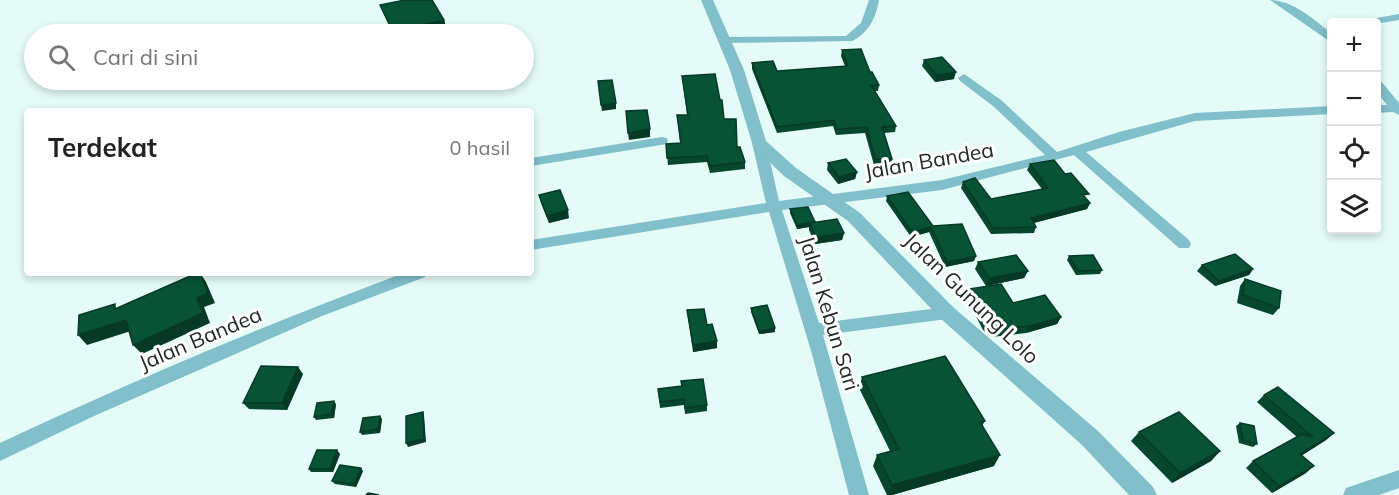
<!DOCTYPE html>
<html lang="id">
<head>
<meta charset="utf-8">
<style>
	body { margin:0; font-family:Mulish,sans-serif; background:#f2f2f2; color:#222 }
	.controls { position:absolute; right:18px; top:18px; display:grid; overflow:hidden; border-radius:6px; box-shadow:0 3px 9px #0003 }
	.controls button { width:54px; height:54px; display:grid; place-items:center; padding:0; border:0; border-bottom:2px solid #e0e0e0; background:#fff; color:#222; font:30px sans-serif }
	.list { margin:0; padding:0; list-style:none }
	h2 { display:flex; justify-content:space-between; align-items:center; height:78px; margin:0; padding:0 24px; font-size:26px }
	h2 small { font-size:20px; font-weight:400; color:#767676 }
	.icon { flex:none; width:33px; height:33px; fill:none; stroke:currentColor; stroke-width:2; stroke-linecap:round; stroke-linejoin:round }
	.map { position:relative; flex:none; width:1399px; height:495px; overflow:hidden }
	.search { position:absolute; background:#fff; box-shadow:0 3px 9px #0003; left:24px; top:24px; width:510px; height:66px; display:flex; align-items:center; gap:15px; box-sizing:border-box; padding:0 21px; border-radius:33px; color:#767676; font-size:22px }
	.panel { position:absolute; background:#fff; box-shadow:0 3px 9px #0003; left:24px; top:108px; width:510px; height:168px; border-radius:6px }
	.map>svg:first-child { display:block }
</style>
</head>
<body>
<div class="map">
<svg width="1399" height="495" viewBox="0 0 1399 495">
	<rect width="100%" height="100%" fill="#e4fbf7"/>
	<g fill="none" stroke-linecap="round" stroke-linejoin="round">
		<path fill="#81bfca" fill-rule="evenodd" d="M869,0H879C876,17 869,33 852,41L725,43L719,40L725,37L846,36L861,23Z
			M1270,0C1292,0 1315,20 1332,34V43Z
			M1399,14V20L1376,24L1366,22L1371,19Z
			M964,74L1001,100L1057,152L1119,132L1195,113L1332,106V114L1195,121L1086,152L1189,240L1191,244L1189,248H1179L1074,155L942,190L782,210L819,323L947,307L953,309L955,313L953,317L947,319L823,335L869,495H849L812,354L769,212L531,250V240L766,203L752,143L759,139L766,143L779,201L942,180L1045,155L993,106L960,81L958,78Z
			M1376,80H1380L1399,103V115L1393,112L1376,113V105H1387L1376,91Z
			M662,137L667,138L668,141L667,144L531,166V158Z
			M404,273H428L425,277L322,316L94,416L0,461V443C132,381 267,324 404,273Z
			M1399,470V488L1379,495H1343L1346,488Z"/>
		<path fill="#81bfca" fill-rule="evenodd" d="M701,0H713L744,70L766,141L796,168L860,213L954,308L1098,431L1153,487L1157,495H1129L1082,445L940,318L848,221L784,176L753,146L730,70Z"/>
	</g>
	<path fill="#07472e" d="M380,5L444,20L446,27L414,34H393Z
		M842,50L870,72L879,85L878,91H875L896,126L895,132L884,133L892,159L891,165H874L865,133L836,135L833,126L777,133L752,69V63L777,71L845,66L841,56Z
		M924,60L954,79L935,82L922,66Z
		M682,76L724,119L745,162V169L710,173L707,162L668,165L666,144L680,143L677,115H687Z
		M828,163L857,172L855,179L838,184L827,170Z
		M1030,164L1086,199L1090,203L1087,209L1034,223L1036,227L1034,233L991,234L961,188L963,182L991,199L1042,189L1027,170Z
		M539,195L569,218L549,223L541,203Z
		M887,196L933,226L976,256L974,261L945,267L929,232L911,237L886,201Z
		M790,209L815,222L844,233L842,240L815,244L809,230V227L797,229L790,213Z
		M1069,256L1102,270L1100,274L1076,275L1067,260Z
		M978,262L1028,271L1024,278L986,286L975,269Z
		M1202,265L1253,269L1249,275L1215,286L1197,271Z
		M1245,279L1279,308L1273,315L1237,303L1240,286Z
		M969,289L1013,303L1061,317L1057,324L1026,333L992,337L983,330L966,297Z
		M751,308L775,332L759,334L751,312Z
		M687,310L707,325L717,348L693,352Z
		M303,374L287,410L249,409L243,403Z
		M862,377L985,421L982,426L994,466L892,495H887L873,466L877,455L890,451L859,388Z
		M681,381L707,405V411L685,414L684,405L660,408L658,389L681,386Z
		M1264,395L1334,433L1326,440L1301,456L1306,473L1272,493L1246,468L1253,461L1297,437L1257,402Z
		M336,404L334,418L316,420L314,417Z
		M382,419L380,433L362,435L360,432Z
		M1240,423L1257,444L1253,447L1239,443L1236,426Z
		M1139,432L1220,451L1211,461L1172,483L1131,441Z
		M340,454L333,472H311L309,469Z
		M363,471L356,487L335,484L332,481Z"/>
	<path fill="#063a26" d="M444,20L446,27L414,34H394L393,32Z
		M956,72L954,79L935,82L937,75Z
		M616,103V109L602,111L601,105Z
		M650,129V137L629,140L628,133Z
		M857,172L855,179L838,184L839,177Z
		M1090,203L1087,209L1029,224L1031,218Z
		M568,210L569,218L549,223L547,216Z
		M810,223L809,227L797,229V225Z
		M931,227L929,232L911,237L912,232Z
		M844,233L842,240L815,244L816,237Z
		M976,256L974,261L945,267L947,262Z
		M1253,269L1249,275L1215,286L1219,281Z
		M1028,271L1024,278L986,286L989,278Z
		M200,273L206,282L215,303L204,307L210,323L142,354L133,345Z
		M1061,317L1057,324L1026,333L1030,326Z
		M126,320L134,330L87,345L78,335Z
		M775,328V332L759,334V331Z
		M717,341V348L693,352V345Z
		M298,367L303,374L287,410L282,403Z
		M334,401L336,404L334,418L331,414Z
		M423,412L424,415L426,442L408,447L406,443Z
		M380,416L382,419L380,433L378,429Z
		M1334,433L1326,440L1293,461L1300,454Z
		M337,450L340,454L333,472L330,469Z
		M1220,451L1211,461L1172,483L1180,473Z
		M1000,455L994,466L892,495H889L892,485Z
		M1314,466L1306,473L1272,493L1279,486Z
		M361,468L363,471L356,487L354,484Z"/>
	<path fill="#085336" stroke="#063a26" stroke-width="1.5" d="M405,0H432L444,20L393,32L380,5Z
		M861,49L870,72H872L879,85H871L896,126L882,127L892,159H875L867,127L837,129L834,120L777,127L752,63L773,61L777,71L848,66L842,50Z
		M942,57L956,72L937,75L924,60Z
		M715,74L720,100H722L724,119H736L737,147H740L745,162L710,166L707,156L667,158L666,144L681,143L677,115H688L682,76Z
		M612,80L616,103L601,105L598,81Z
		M647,110L650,129L628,133L626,111Z
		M846,159L857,172L839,177L828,163Z
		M1054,160L1065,174L1071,173L1089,194L1083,195L1090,203L1031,218L1036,227L993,228L963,182L975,178L991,199L1048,188L1030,164Z
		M560,190L568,210L547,216L539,195Z
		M908,192L933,226L962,224L976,256L947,262L931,227L912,232L887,196Z
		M808,207L815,222L797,225L790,209Z
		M837,219L844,233L816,237L810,223Z
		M1235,254L1253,269L1219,281L1202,265Z
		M1016,255L1028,271L989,278L978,262Z
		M1093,255L1102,270L1078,271L1069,256Z
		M197,273H200L208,293L197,298L203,313L133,345L126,320L78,335L79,315L115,304V309Z
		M1245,279L1281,291L1279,308L1243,295Z
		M1001,284L1013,303L1045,295L1061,317L1030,326L995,330L986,323L969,289Z
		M767,305L775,328L759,331L751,308Z
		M704,309L707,325L712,324L717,341L693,345L687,310Z
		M945,356L985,421L980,422L1000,455L892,485L877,455L899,449L862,377Z
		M261,366L298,367L282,403H243Z
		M703,379L707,405L685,408L684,399L660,402L658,389L682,386L681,381Z
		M1278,387L1334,433L1300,454L1314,466L1279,486L1253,461L1302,434L1313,437L1264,395Z
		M334,401L331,414L314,417L317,403Z
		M423,412L424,439L406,443V416Z
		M1179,412L1220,451L1180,473L1139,432Z
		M380,416L378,429L360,432L363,418Z
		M1240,423L1254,426L1257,444L1243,440Z
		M317,450H337L330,469H309Z
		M340,465L361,468L354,484L332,481Z
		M368,493L379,495H366Z"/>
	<g text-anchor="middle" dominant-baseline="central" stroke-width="6" stroke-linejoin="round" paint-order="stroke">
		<g font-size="21" fill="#202927" stroke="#fff">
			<text transform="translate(929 160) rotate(-10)">Jalan Bandea</text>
			<text transform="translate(972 298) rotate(44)">Jalan Gunung Lolo</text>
			<text transform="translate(830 313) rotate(73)">Jalan Kebun Sari</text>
			<text transform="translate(200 338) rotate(-23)">Jalan Bandea</text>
		</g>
	</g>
</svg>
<div class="controls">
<button>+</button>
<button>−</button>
<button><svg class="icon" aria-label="locate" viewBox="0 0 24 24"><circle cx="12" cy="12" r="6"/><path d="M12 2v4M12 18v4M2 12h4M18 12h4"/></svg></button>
<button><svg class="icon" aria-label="layers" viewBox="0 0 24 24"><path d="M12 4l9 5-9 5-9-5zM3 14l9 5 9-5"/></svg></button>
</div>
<div class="search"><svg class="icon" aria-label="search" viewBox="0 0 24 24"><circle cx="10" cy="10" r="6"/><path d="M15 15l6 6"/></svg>Cari di sini</div>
<section class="panel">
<h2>Terdekat<small>0 hasil</small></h2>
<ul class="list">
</ul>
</section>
</div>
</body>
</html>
